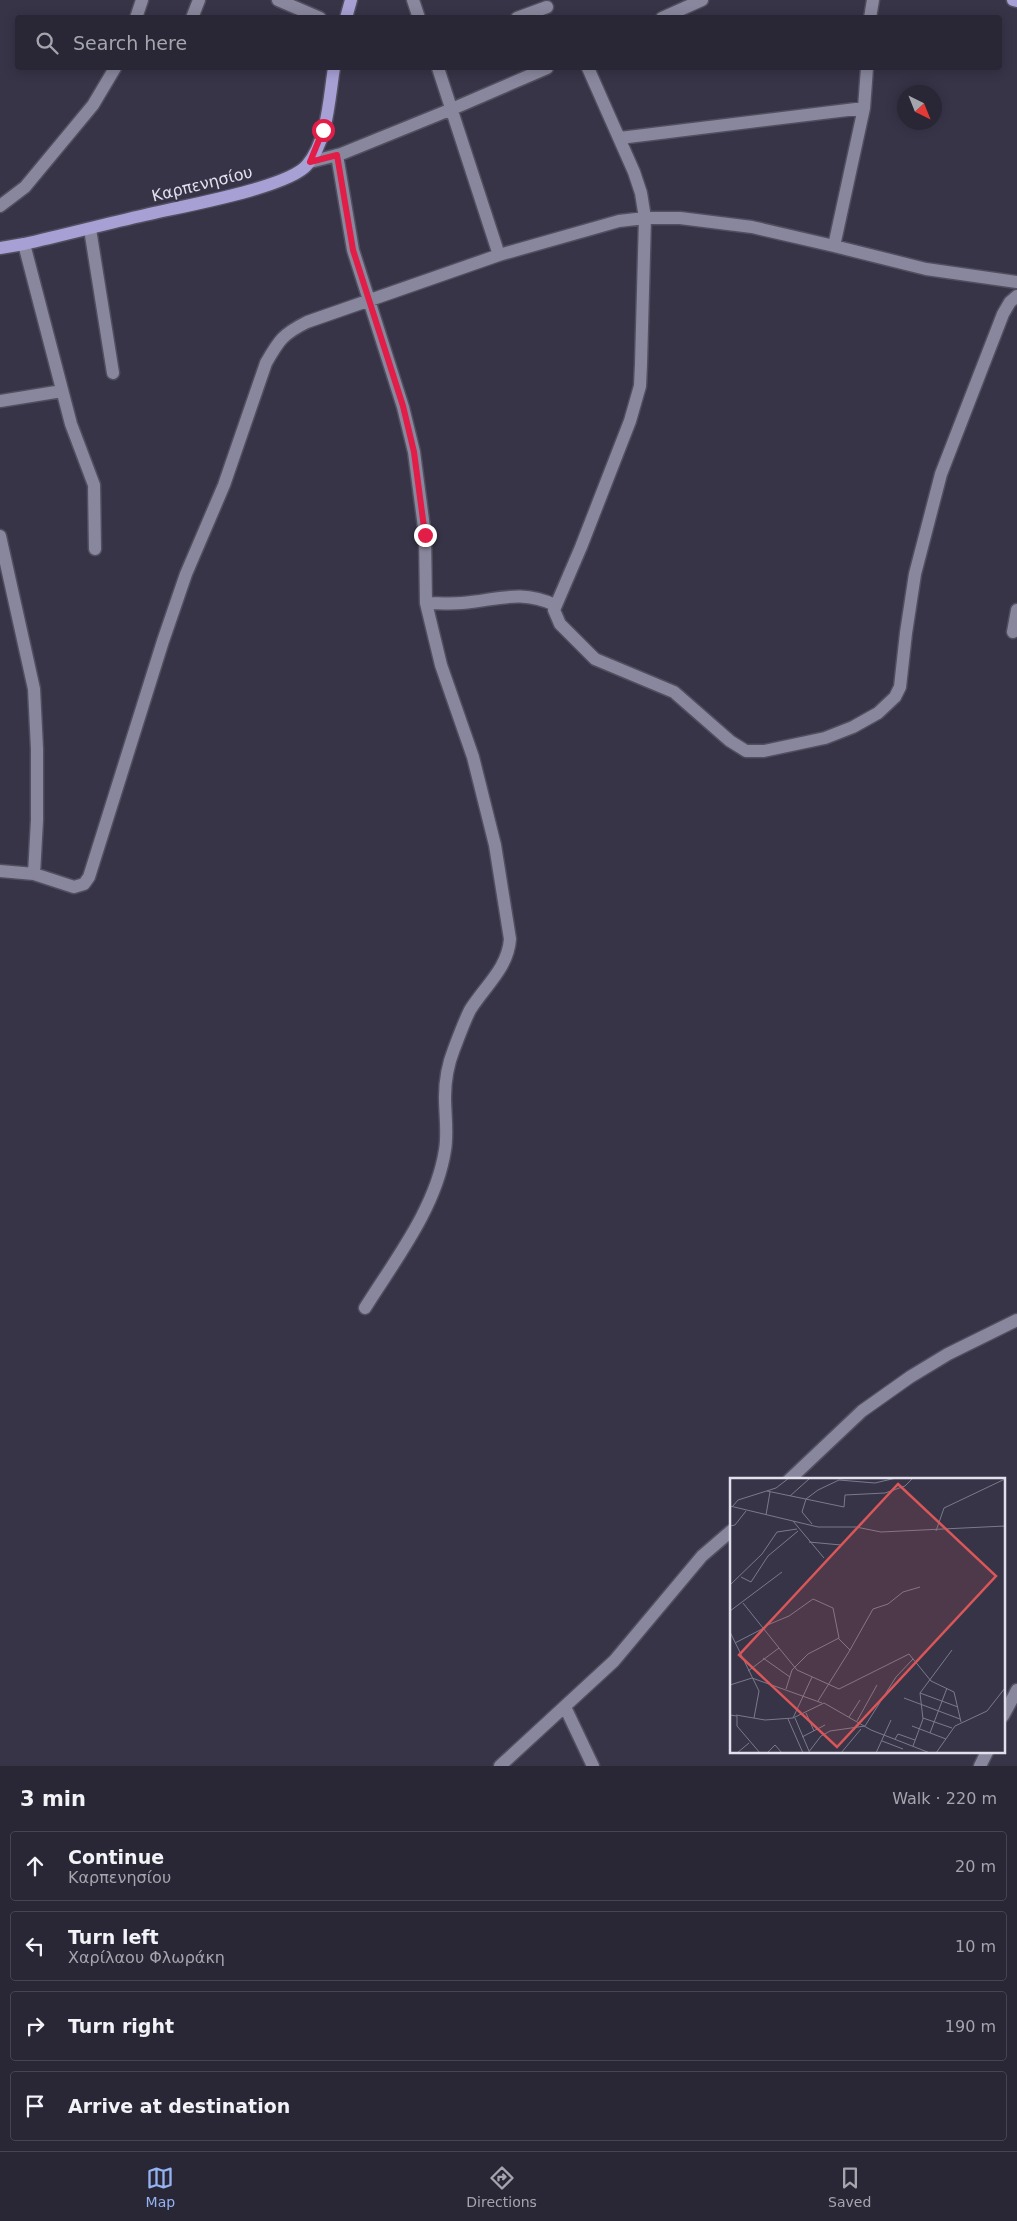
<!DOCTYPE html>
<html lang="en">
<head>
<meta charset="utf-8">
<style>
	body { margin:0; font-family:"DejaVu Sans",sans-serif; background:#312f3e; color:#f1f3f6 }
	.compass { position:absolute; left:897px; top:85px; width:45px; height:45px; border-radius:50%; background:#292736; box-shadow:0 2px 12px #0003; rotate:137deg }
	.stop { position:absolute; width:15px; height:15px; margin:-11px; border:4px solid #e11d48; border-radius:50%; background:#fff }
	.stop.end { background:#e11d48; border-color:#fff; box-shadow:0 1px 5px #0008 }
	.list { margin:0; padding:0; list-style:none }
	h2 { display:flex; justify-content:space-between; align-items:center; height:65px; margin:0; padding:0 20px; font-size:21px }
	h2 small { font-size:16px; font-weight:400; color:#a5a5ad }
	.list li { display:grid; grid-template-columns:32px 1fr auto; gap:15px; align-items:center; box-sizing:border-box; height:70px; margin:0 10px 10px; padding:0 10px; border:1px solid #454451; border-radius:5px }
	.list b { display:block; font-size:19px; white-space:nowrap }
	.list p { margin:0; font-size:16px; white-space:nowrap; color:#a5a5ad }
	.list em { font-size:16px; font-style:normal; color:#a5a5ad }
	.icon { flex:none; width:28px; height:28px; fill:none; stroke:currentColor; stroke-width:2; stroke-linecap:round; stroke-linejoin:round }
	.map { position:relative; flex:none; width:1017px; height:1766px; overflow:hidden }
	.search { position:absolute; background:#292736; box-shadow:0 2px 12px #0003; left:15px; right:15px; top:15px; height:55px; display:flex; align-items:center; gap:12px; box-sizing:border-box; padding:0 18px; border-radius:5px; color:#a5a5ad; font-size:19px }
	.sheet { height:385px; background:#292736 }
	nav { display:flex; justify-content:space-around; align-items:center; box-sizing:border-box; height:70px; border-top:1px solid #454451; background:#292736; font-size:14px; color:#a5a5ad }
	nav a { display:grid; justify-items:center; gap:2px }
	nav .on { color:#95b2f1 }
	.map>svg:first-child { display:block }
</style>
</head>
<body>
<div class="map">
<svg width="1017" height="1766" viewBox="0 0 1017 1766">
	<rect width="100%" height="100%" fill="#373448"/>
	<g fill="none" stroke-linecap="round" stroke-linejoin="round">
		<g stroke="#514f5f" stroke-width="15">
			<path id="minor" d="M278,0L320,18
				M413,0L419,18
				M136,18L142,0
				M192,18L199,0
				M517,18L547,7
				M662,18L702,0
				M870,18L873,0
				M438,68L499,255
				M588,68L634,172L641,193L645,218L641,364L640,386L630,421L581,547L554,610L560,624L595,659L674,692L730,741L746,751H764L825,738L853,727L878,713L895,697L900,687L906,633L915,574L941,474L1003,314L1010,302L1017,296
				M620,138L864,108
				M337,155L353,250L403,407L414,452L425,535L426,603C438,603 450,604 462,603C498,600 520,589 555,605
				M310,162L341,154L452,109L547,68
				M0,206L25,187L93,105L115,68
				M90,229L113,373
				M24,244L71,424L94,485L95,549
				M834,246L926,269L1017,282
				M0,401L62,391
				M0,536L34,689L37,749V820L34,874
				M1013,632L1017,610
				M0,871L34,874L74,887L84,884L89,877L163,641L186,574L224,485L266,363C279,340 283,334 307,322L499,255L619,221L645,218H680L752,227L834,246L864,108L867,68
				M365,1308C395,1260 436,1208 445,1150C448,1133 445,1115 445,1097C445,1081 448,1064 454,1049C459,1036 464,1022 470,1010C485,986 508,968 510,939L495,845L473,757L441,665L426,603
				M789,1480L862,1411L910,1377L948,1354L1017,1320
				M565,1707L593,1766
				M1003,1716L1017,1690
				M500,1766L614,1661L702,1556L731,1531
				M980,1766L987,1752"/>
		</g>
		<g stroke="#514f5f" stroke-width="15">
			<path id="major" d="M1013,0L1017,1
				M346,18L351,0
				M0,248L24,244C64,235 105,224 145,215C178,207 288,188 307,165C328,140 329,98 334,68"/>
		</g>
		<use href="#minor" stroke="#89879d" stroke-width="12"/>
		<use href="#major" stroke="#a6a0d5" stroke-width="12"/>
	</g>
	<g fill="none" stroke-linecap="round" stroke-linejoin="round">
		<path stroke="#e11d48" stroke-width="6" d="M323,130L310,162L337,155L353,250L403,406L414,452L425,535"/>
	</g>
	<g text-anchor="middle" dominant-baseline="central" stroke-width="4" stroke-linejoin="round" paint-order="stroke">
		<g font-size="16" fill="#e1e0ec" stroke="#373448">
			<text transform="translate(202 184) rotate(-14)">Καρπενησίου</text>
		</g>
	</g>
	<g transform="translate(730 1478)">
		<rect width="275" height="275" fill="#373448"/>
		<path fill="none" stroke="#7b798a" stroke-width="1" d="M37,13L114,29L115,17L155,15L175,8L183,0M60,18L79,1M0,28L88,49H126L151,54L275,48M2,29L8,22L46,10L59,0M36,37L40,14M63,43L94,80M82,46L72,34L76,21L88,12L109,2L145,5L166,0M0,48L5,47L16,33M206,53L214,30L275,1M79,64L111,67M11,99L21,104L38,78L68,53M0,107L32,76L47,54L67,51M13,125L49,170M0,133L52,94M35,148L59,138L83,121L103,130L109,160L78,176L62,192L56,211M0,154L29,213L24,240M5,165L32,151L66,116M120,172L143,131L158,126L173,114L190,109M33,180L60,199M18,193L49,170L67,192L109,211L179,176L201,203L224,214L231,244M0,207L22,200L92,225M190,215L228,229M174,220L230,241M88,223L120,172L108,160M76,235L84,253M0,237L7,238V248L30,275M6,237L35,242L63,240L94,225L141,252L200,275M119,239L130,222M63,240L82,199M65,240L79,273M193,240L222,250M58,241L73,275M127,243L147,207M182,248L216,261M200,255L217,210M72,259L95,247M165,261L168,256L185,262M152,263L173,271M183,268L193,241L190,215L222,172M7,275L19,265M37,275L45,267L52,275M78,275L91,258L100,253L135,248L166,199L183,181M111,275L131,251M146,275L161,242M206,275L225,248L257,233L275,210"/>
		<path fill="#d95659" fill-opacity="0.15" stroke="#d95659" stroke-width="2.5" d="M168,6L266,98L107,269L9,177Z"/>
		<rect width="275" height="275" fill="none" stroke="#e1e0ec" stroke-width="2.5"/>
	</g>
</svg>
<svg class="compass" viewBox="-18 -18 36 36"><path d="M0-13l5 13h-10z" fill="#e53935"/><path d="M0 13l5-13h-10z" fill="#a5a5ad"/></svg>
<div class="stop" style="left:323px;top:130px"></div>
<div class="stop end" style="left:425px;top:535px"></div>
<div class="search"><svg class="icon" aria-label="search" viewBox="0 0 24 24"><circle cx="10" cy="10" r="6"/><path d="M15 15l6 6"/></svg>Search here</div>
</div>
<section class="sheet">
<h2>3 min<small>Walk · 220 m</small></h2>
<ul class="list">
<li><svg class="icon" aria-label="ahead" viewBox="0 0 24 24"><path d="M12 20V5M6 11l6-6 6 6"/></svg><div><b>Continue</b><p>Καρπενησίου</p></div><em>20 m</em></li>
<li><svg class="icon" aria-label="left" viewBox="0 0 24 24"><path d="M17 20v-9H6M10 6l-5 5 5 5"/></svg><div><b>Turn left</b><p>Χαρίλαου Φλωράκη</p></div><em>10 m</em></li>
<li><svg class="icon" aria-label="right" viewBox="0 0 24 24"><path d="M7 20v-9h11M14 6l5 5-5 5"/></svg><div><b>Turn right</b></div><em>190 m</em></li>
<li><svg class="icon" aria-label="arrive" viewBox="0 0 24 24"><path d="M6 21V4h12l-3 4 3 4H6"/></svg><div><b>Arrive at destination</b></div></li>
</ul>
</section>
<nav>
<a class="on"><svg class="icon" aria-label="map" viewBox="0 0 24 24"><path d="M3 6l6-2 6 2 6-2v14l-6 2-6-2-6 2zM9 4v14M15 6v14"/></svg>Map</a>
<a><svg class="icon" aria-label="directions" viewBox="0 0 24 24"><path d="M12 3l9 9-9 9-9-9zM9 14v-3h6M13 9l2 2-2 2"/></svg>Directions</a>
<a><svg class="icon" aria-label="saved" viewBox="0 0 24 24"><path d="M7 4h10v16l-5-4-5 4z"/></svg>Saved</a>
</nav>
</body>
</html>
